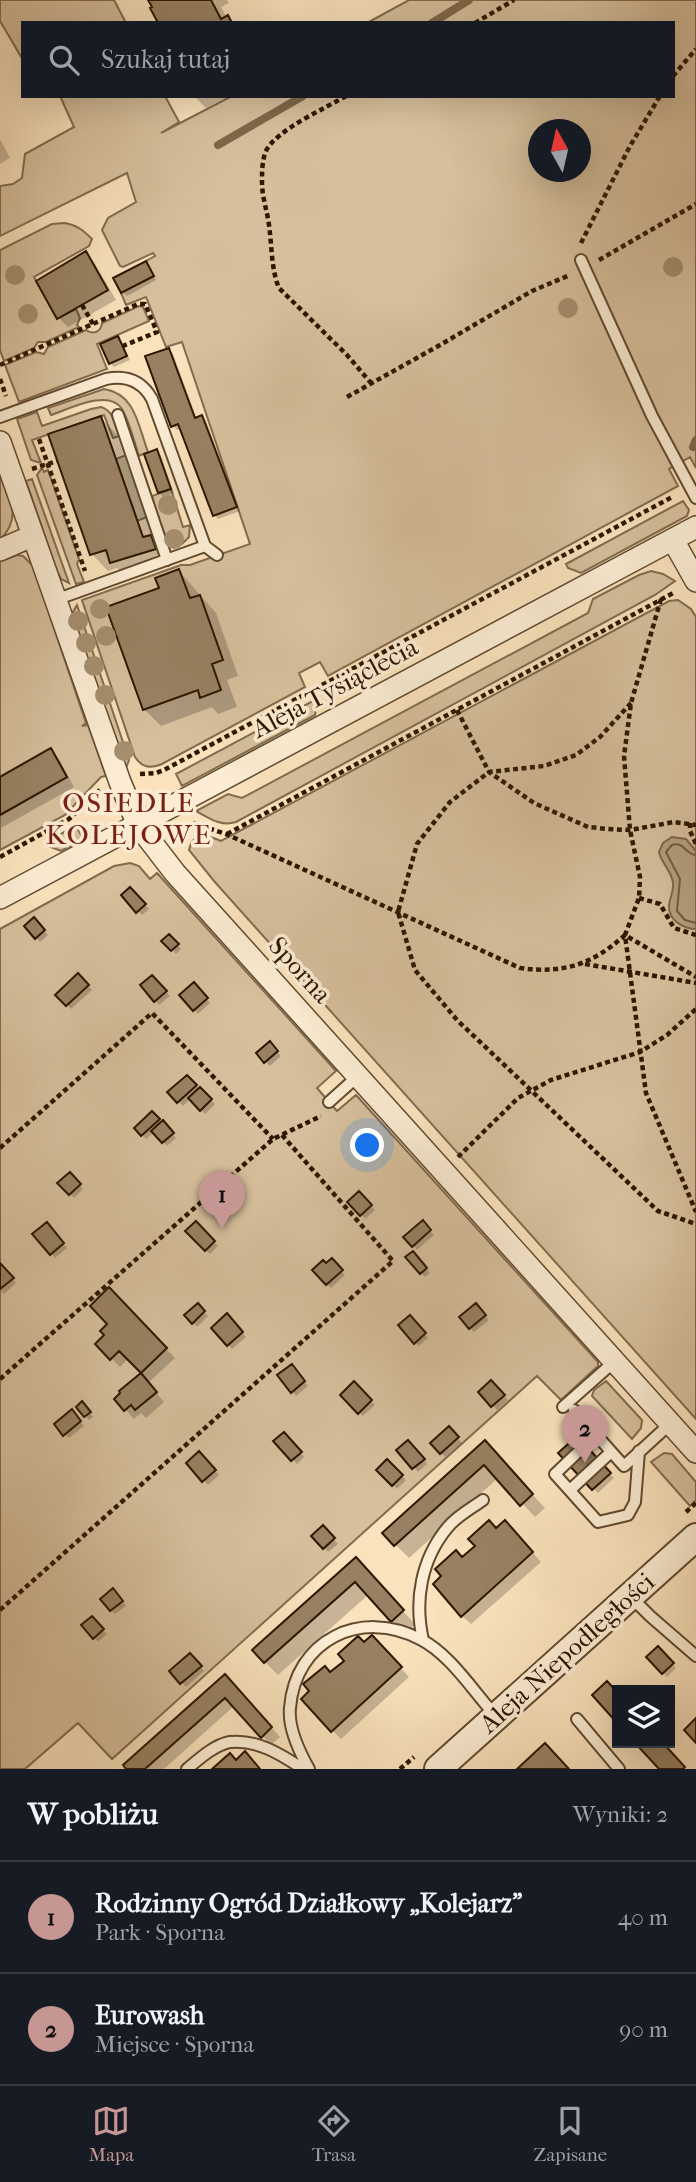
<!DOCTYPE html>
<html lang="pl">
<head>
<meta charset="utf-8">
<style>
	body { margin:0; font-family:"IM FELL French Canon",serif; background:#20242c; color:#f1f3f6 }
	.controls { position:absolute; right:21px; bottom:21px; display:grid; overflow:hidden; border-radius:0px; box-shadow:0 7px 28px #0002 }
	.controls button { width:63px; height:63px; display:grid; place-items:center; padding:0; border:0; border-bottom:2px solid #363941; background:#171b24; color:#f1f3f6; font:35px sans-serif }
	.compass { position:absolute; left:528px; top:119px; width:63px; height:63px; border-radius:50%; background:#171b24; box-shadow:0 7px 28px #0002; rotate:352deg }
	.you { position:absolute; left:368px; top:1146px; width:24px; height:24px; margin:-18px; border:5px solid #fff; border-radius:50%; background:#1a73e8; box-shadow:0 0 0 10px #1a73e833 }
	.badge { display:grid; place-items:center; width:46px; height:46px; border-radius:50%; background:#c59692; color:#111; font-size:23px; font-weight:700 }
	.pin { position:absolute; translate:-50% -58px; filter:drop-shadow(0 2px 4px #0008) }
	.pin::after { content:''; position:absolute; top:37px; width:24px; height:21px; background:inherit; clip-path:polygon(0 0,100% 0,50% 100%) }
	.list { margin:0; padding:0; list-style:none }
	h2 { display:flex; justify-content:space-between; align-items:center; height:91px; margin:0; padding:0 28px; font-size:30px }
	h2 small { font-size:23px; font-weight:400; color:#9ea1a6 }
	.list li { display:grid; grid-template-columns:46px 1fr auto; gap:21px; align-items:center; box-sizing:border-box; height:112px; padding:0 28px; border-top:2px solid #363941 }
	.list b { display:block; font-size:26px; white-space:nowrap }
	.list p { margin:0; font-size:23px; white-space:nowrap; color:#9ea1a6 }
	.list em { font-size:23px; font-style:normal; color:#9ea1a6 }
	.icon { flex:none; width:38px; height:38px; fill:none; stroke:currentColor; stroke-width:2; stroke-linecap:round; stroke-linejoin:round }
	.map { position:relative; flex:none; width:696px; height:1769px; overflow:hidden }
	.search { position:absolute; background:#171b24; box-shadow:0 7px 28px #0002; left:21px; right:21px; top:21px; height:77px; display:flex; align-items:center; gap:18px; box-sizing:border-box; padding:0 24px; border-radius:0px; color:#9ea1a6; font-size:26px }
	.sheet { height:315px; background:#171b24 }
	nav { display:flex; justify-content:space-around; align-items:center; box-sizing:border-box; height:98px; border-top:2px solid #363941; background:#171b24; font-size:19px; color:#9ea1a6 }
	nav a { display:grid; justify-items:center; gap:4px }
	nav .on { color:#c59692 }
	.map>svg:first-child { display:block }
</style>
</head>
<body>
<div class="map">
<svg width="696" height="1769" viewBox="0 0 696 1769">
	<rect width="100%" height="100%" fill="#f9e2bc"/>
	<filter id="stains"><feTurbulence type="fractalNoise" baseFrequency=".00286" numOctaves="4"/><feColorMatrix values="0 0 0 0 .2 0 0 0 0 .09 0 0 0 0 .02 0 0 0 .5 -.17"/></filter>
	<radialGradient id="worn" r=".72"><stop offset=".6" stop-color="#630" stop-opacity="0"/><stop offset="1" stop-color="#630" stop-opacity=".3"/></radialGradient>
	<path fill="#d6bf9c" stroke="#826b4e" stroke-width="2" fill-rule="evenodd" d="M0,0H114L126,23H23V60L0,21Z
		M409,0H696V468L690,457L669,469L678,486L328,676L320,662L299,673L305,687L162,764C151,769 142,768 135,757L82,600L181,565H190L250,544L182,342L166,347L146,297L126,305L121,293L146,261L155,256L153,253L123,267L120,266L102,230L108,218L136,202L127,173L0,236V186L13,184L22,178L25,154L74,127L60,96H165L179,122L161,133L232,96H673V23H367ZM538,130H580V172H538Z
		M65,223C77,225 84,231 92,239L89,246L34,277L57,319L76,309L80,318L77,325L79,327L46,342H38L34,348L4,361L0,350V250L52,224Z
		M139,306L143,307L149,321L97,344L107,369L19,402L5,365L36,352L44,354L48,347L86,330C93,335 101,332 102,323Z
		M104,389C136,394 138,426 148,452L139,456C134,441 130,423 122,409C109,388 69,409 51,415L48,408Z
		M101,407C114,411 115,424 119,436L113,438L104,415L32,440L41,463L31,460L17,419L37,412L42,426L91,409Z
		M126,455L147,517L137,521L116,459Z
		M42,468L44,472L48,470L79,559L77,564L84,582L76,584L37,475Z
		M0,471C9,498 23,517 0,540Z
		M32,479L69,583L61,579L57,571L26,481Z
		M171,489L183,527L190,525L189,537L182,544C160,544 157,513 152,496Z
		M683,501L689,510L687,516L581,573L568,568L566,564Z
		M17,555L23,556L33,566L86,723L82,726L88,725L106,776L101,777L65,815L0,850V815L67,777L50,748L0,777V561Z
		M651,571L663,574L675,581L655,595L236,822C221,827 209,818 196,811L228,794L242,798L588,613L593,599L639,575Z
		M678,600L691,609L696,617V1419L214,881L189,850C193,831 207,835 221,841L669,601Z
		M77,605L129,760L126,768L74,620L73,612Z
		M313,701L316,709L315,715L182,786L176,774Z
		M76,825L83,839L61,851L48,846L46,843Z
		M130,863L139,866L150,879L157,873L336,1071L317,1088L337,1111L356,1095L598,1362V1366L561,1400L537,1376L112,1759L78,1723L25,1769H0V929L114,866Z
		M606,1381L642,1420L641,1428L632,1439L592,1396L594,1390Z
		M664,1453L672,1454L696,1482V1500L690,1506L651,1462Z"/>
	<path fill="#b49d7c" stroke="#7e674a" stroke-width="2" d="M672,837L686,839L696,851V929C683,929 668,920 669,905C670,898 674,890 673,883C672,871 661,863 659,852L663,843Z"/>
	<path fill="#0003" d="M148,0H227L229,3L221,7L227,18L233,23H160L153,5Z
		M194,96H225L226,98L206,108Z
		M0,139L10,158L0,164Z
		M85,253L94,262L116,300L68,327L59,318L38,281Z
		M146,263L156,280L127,296L122,292Z
		M118,338L122,342L130,360L114,367L110,363Z
		M168,350L173,354L197,419L201,417L206,421L240,511L218,519L214,515L181,428L177,430L173,426Z
		M101,418L117,435L153,539L168,553L171,565L128,579L117,568L108,571L92,554Z
		M157,451L161,456L174,493L163,497L159,492Z
		M179,571L216,613L238,676L227,680L237,707L218,714L212,707L161,726L144,709L161,589Z
		M50,750L59,759L74,787L1,828L0,779Z
		M130,889L149,909L142,915L123,895Z
		M34,920L48,935L40,942L26,926Z
		M169,936L181,949L176,954L164,941Z
		M78,976L92,990L71,1009L58,995Z
		M152,977L170,996L159,1005L142,985Z
		M194,985L210,1003L198,1014L194,1010Z
		M270,1044L281,1056L270,1066L259,1054Z
		M187,1077L215,1104L205,1114L190,1099L183,1106L170,1092Z
		M152,1113L176,1138L167,1146L154,1132L146,1139L136,1128Z
		M70,1174L83,1189L74,1198L60,1183Z
		M359,1193L375,1210L365,1219L350,1202Z
		M423,1223L434,1235L417,1250L406,1237Z
		M196,1224L218,1246L210,1254L188,1231Z
		M51,1229L67,1248L55,1258L51,1253Z
		M413,1253L430,1273L425,1277L408,1257Z
		M331,1260L345,1275L331,1288L314,1270L326,1266Z
		M0,1266L16,1283L4,1294L0,1290Z
		M109,1289L175,1358L148,1383L164,1402L146,1418L141,1413L134,1419L116,1399L121,1391L143,1373L129,1358L120,1367L97,1344L107,1335L109,1324Z
		M198,1305L208,1316L197,1327L187,1315Z
		M480,1309L489,1320L474,1332L470,1328Z
		M226,1316L246,1337L232,1349L213,1328Z
		M409,1317L428,1338L419,1346L400,1325Z
		M295,1370L308,1386L296,1396L292,1391Z
		M491,1382L508,1400L497,1410L480,1392Z
		M354,1384L375,1405L363,1416L342,1395Z
		M86,1408L93,1417L89,1420L85,1416Z
		M72,1412L84,1426L69,1438L56,1424Z
		M449,1429L462,1443L445,1457L433,1443Z
		M284,1434L304,1457L297,1464L276,1441Z
		M577,1438L614,1478L598,1493L560,1453Z
		M485,1443L545,1508L535,1517L498,1478L409,1558L396,1545Z
		M412,1446L427,1464L418,1472L399,1450Z
		M199,1454L219,1475L208,1485L188,1463Z
		M387,1461L406,1480L397,1489L379,1470Z
		M323,1528L338,1544L328,1552L314,1536Z
		M496,1530L514,1531L541,1562L471,1624L462,1616Z
		M356,1560L415,1624L405,1634L368,1595L278,1675L265,1662Z
		M117,1595L126,1606L115,1614L111,1610Z
		M92,1618L107,1634L98,1642L84,1625Z
		M364,1644L381,1646L409,1677L341,1739L332,1730L312,1692Z
		M658,1649L676,1668L667,1677L648,1657Z
		M194,1659L204,1671L186,1687L171,1671Z
		M234,1686L280,1737L271,1745L234,1706L164,1769H128Z"/>
	<g fill="none" stroke-linecap="round" stroke-linejoin="round">
		<path stroke="#715a3e" stroke-width="2" d="M696,855C685,854 684,841 672,845L666,852L680,879L677,911L685,920L696,923"/>
		<path stroke="#7e674a" stroke-width="8" d="M432,23L469,0
			M218,145L303,96
			M693,447L696,440"/>
	</g>
	<path fill="#988162" stroke="#2e1700" stroke-width="2" d="M148,0H211L221,19L228,15L232,23H158L150,8L152,7Z
		M86,251L108,290L57,319L36,281Z
		M146,261L154,276L121,293L113,278Z
		M118,336L127,356L109,364L100,344Z
		M169,348L195,418L202,415L237,507L213,516L178,424L171,427L145,356Z
		M101,416L143,537L151,535L156,549L110,563L106,550L90,555L48,434Z
		M157,449L171,489L158,493L144,454Z
		M179,569L190,598L200,595L223,660L212,664L221,690L200,698L198,690L143,710L106,607L159,588L155,578Z
		M51,748L67,777L0,815V777Z
		M130,887L146,904L136,913L121,895Z
		M34,917L45,930L35,939L24,926Z
		M169,934L179,944L171,951L161,941Z
		M78,973L89,985L66,1006L55,995Z
		M152,975L167,991L154,1002L140,985Z
		M194,982L208,998L193,1011L179,995Z
		M270,1041L278,1051L264,1063L256,1053Z
		M187,1075L197,1085L177,1103L167,1092Z
		M200,1087L212,1099L200,1111L188,1098Z
		M152,1111L160,1119L141,1136L134,1128Z
		M163,1120L174,1133L162,1143L151,1131Z
		M70,1172L81,1184L69,1195L57,1183Z
		M359,1191L372,1205L360,1216L347,1202Z
		M423,1220L431,1230L412,1247L403,1237Z
		M196,1221L215,1241L205,1251L185,1231Z
		M47,1222L64,1243L50,1255L32,1234Z
		M413,1251L427,1268L420,1274L405,1257Z
		M332,1258L343,1270L326,1285L312,1270L323,1260L326,1263Z
		M0,1263L14,1278L0,1289Z
		M109,1287L167,1348L141,1373L119,1351L110,1360L95,1344L104,1335L100,1331L107,1324L90,1306Z
		M198,1303L205,1311L192,1324L184,1315Z
		M476,1303L486,1315L469,1329L459,1317Z
		M227,1313L243,1332L227,1346L211,1328Z
		M410,1315L426,1333L414,1344L398,1325Z
		M292,1364L305,1381L291,1393L277,1375Z
		M141,1373L157,1392L135,1410L131,1405L124,1411L114,1399L120,1393L119,1391Z
		M491,1380L505,1395L491,1407L478,1392Z
		M354,1381L372,1400L358,1414L340,1395Z
		M82,1401L91,1412L84,1417L76,1407Z
		M72,1409L81,1421L63,1436L54,1424Z
		M449,1426L459,1437L440,1454L430,1443Z
		M284,1432L302,1452L291,1461L273,1441Z
		M577,1436L611,1473L592,1490L558,1453Z
		M408,1440L425,1459L412,1469L396,1450Z
		M485,1440L533,1494L520,1506L484,1465L394,1546L382,1533Z
		M199,1451L216,1470L202,1482L186,1463Z
		M387,1459L403,1475L392,1486L376,1470Z
		M489,1520L496,1528L505,1520L533,1552L461,1617L433,1584L441,1576L435,1569L456,1550L462,1557L475,1546L468,1539Z
		M323,1525L335,1538L323,1549L311,1536Z
		M356,1557L404,1610L391,1622L355,1582L264,1663L252,1650Z
		M113,1588L123,1601L110,1611L100,1599Z
		M92,1616L104,1629L93,1639L81,1625Z
		M372,1635L402,1667L331,1732L301,1699L309,1691L303,1684L325,1666L330,1672L344,1661L338,1654L358,1636L364,1642Z
		M658,1646L674,1663L662,1674L646,1657Z
		M190,1653L202,1666L180,1684L169,1671Z
		M225,1674L272,1727L261,1738L225,1698L145,1769H126L123,1765Z
		M607,1681L617,1692V1723L592,1695Z
		M696,1718V1743L684,1730Z
		M545,1743L569,1769H517Z
		M635,1743H663L685,1767L683,1769H659Z
		M245,1751L260,1769H212L230,1753L236,1760Z"/>
	<g fill="none" stroke-linecap="round" stroke-linejoin="round">
		<g stroke="#614a2f" stroke-width="14">
			<path id="service" d="M581,260L652,416L696,498
				M118,415L167,560
				M0,417L106,379C126,375 142,381 152,399L205,546L55,600
				M205,546L217,555
				M329,1102L358,1076
				M563,1407L615,1361
				M574,1410L624,1466L671,1423
				M596,1435L555,1474L598,1522L628,1515L635,1502L639,1451
				M570,1490L611,1452
				M630,1596L650,1616L696,1656
				M423,1640C414,1601 421,1559 448,1527C457,1516 472,1508 483,1500
				M577,1719L619,1769
				M187,1769C199,1759 214,1745 230,1742C257,1739 282,1755 303,1769
				M309,1769C300,1753 288,1727 290,1708C295,1640 361,1608 420,1639C450,1654 473,1691 495,1715"/>
		</g>
		<g stroke="#614a2f" stroke-width="24">
			<path id="minor" d="M0,442L120,782L138,825L175,873L696,1452
				M673,540L696,581
				M0,550L32,536
				M0,898L696,527"/>
		</g>
		<g stroke="#614a2f" stroke-width="30">
			<path id="tertiary" d="M438,1769L696,1537"/>
		</g>
		<path stroke="#2e1700" stroke-width="4.5" stroke-dasharray="5 3.5" stroke-linecap="butt" d="M475,23L514,0
			M673,76L696,49
			M346,96C326,108 276,130 266,151C262,160 262,172 262,182C262,197 267,210 269,225C272,246 271,269 279,288L347,355L371,383
			M581,243L630,146L660,96
			M599,260L696,204
			M82,305L93,324
			M0,365L138,304H145L157,332L123,346
			M0,379L6,396
			M347,397L440,345L532,291L570,275
			M39,439L85,571
			M32,469L57,461
			M661,599L631,703L624,756L630,830L640,877L639,898L625,935L646,1093L696,1212
			M631,703L600,737L576,755L544,766L489,772L450,802L417,844L398,912L415,970L457,1020L658,1211L696,1224
			M457,710L489,772L534,803L588,827L608,829L630,830L674,822L696,825
			M140,774L156,773L164,770L674,496
			M193,823L226,834L520,968C564,974 593,964 625,935L696,977
			M690,823V831L696,844
			M227,834L675,592
			M0,857L69,819L100,790
			M639,898L660,904L674,928L696,935
			M585,964L696,983
			M0,1148L152,1013L273,1139
			M458,1157L518,1098L551,1080L640,1052L667,1035L696,1009
			M0,1379L273,1139L321,1116
			M686,1512L696,1503
			M0,1610L393,1261L282,1135
			M400,1769L414,1757"/>
		<use href="#service" stroke="#fbecd3" stroke-width="10"/>
		<use href="#minor" stroke="#fbecd3" stroke-width="21"/>
		<use href="#tertiary" stroke="#fbecd3" stroke-width="26"/>
	</g>
	<g fill="#a58e6e">
		<circle cx="673" cy="267" r="10"/>
		<circle cx="15" cy="275" r="10"/>
		<circle cx="568" cy="308" r="10"/>
		<circle cx="28" cy="314" r="10"/>
		<circle cx="168" cy="505" r="10"/>
		<circle cx="174" cy="539" r="10"/>
		<circle cx="100" cy="609" r="10"/>
		<circle cx="78" cy="621" r="10"/>
		<circle cx="106" cy="636" r="10"/>
		<circle cx="86" cy="643" r="10"/>
		<circle cx="94" cy="666" r="10"/>
		<circle cx="105" cy="695" r="10"/>
		<circle cx="124" cy="751" r="10"/>
	</g>
	<g text-anchor="middle" dominant-baseline="central" stroke-width="7" stroke-linejoin="round" paint-order="stroke">
		<g font-size="26" fill="#2e1700" stroke="#fbecd3">
			<text transform="translate(335 688) rotate(-28)">Aleja Tysiąclecia</text>
			<text transform="translate(300 970) rotate(48)">Sporna</text>
			<text transform="translate(567 1653) rotate(-42)">Aleja Niepodległości</text>
		</g>
		<g font-size="28" letter-spacing="2" fill="#7a1f14" stroke="#fbecd3">
			<text x="129" y="802">OSIEDLE<tspan x="129" dy="32">KOLEJOWE</tspan></text>
		</g>
	</g>
	<rect width="100%" height="100%" filter="url(#stains)"/>
	<rect width="100%" height="100%" fill="url(#worn)"/>
</svg>
<div class="controls">
<button><svg class="icon" aria-label="layers" viewBox="0 0 24 24"><path d="M12 4l9 5-9 5-9-5zM3 14l9 5 9-5"/></svg></button>
</div>
<svg class="compass" viewBox="-18 -18 36 36"><path d="M0-13l5 13h-10z" fill="#e53935"/><path d="M0 13l5-13h-10z" fill="#9ea1a6"/></svg>
<div class="you"></div>
<div class="pin badge" style="left:222px;top:1229px">1</div>
<div class="pin badge" style="left:585px;top:1463px">2</div>
<div class="search"><svg class="icon" aria-label="search" viewBox="0 0 24 24"><circle cx="10" cy="10" r="6"/><path d="M15 15l6 6"/></svg>Szukaj tutaj</div>
</div>
<section class="sheet">
<h2>W pobliżu<small>Wyniki: 2</small></h2>
<ul class="list">
<li><span class="badge">1</span><div><b>Rodzinny Ogród Działkowy „Kolejarz”</b><p>Park · Sporna</p></div><em>40 m</em></li>
<li><span class="badge">2</span><div><b>Eurowash</b><p>Miejsce · Sporna</p></div><em>90 m</em></li>
</ul>
</section>
<nav>
<a class="on"><svg class="icon" aria-label="map" viewBox="0 0 24 24"><path d="M3 6l6-2 6 2 6-2v14l-6 2-6-2-6 2zM9 4v14M15 6v14"/></svg>Mapa</a>
<a><svg class="icon" aria-label="directions" viewBox="0 0 24 24"><path d="M12 3l9 9-9 9-9-9zM9 14v-3h6M13 9l2 2-2 2"/></svg>Trasa</a>
<a><svg class="icon" aria-label="saved" viewBox="0 0 24 24"><path d="M7 4h10v16l-5-4-5 4z"/></svg>Zapisane</a>
</nav>
</body>
</html>
